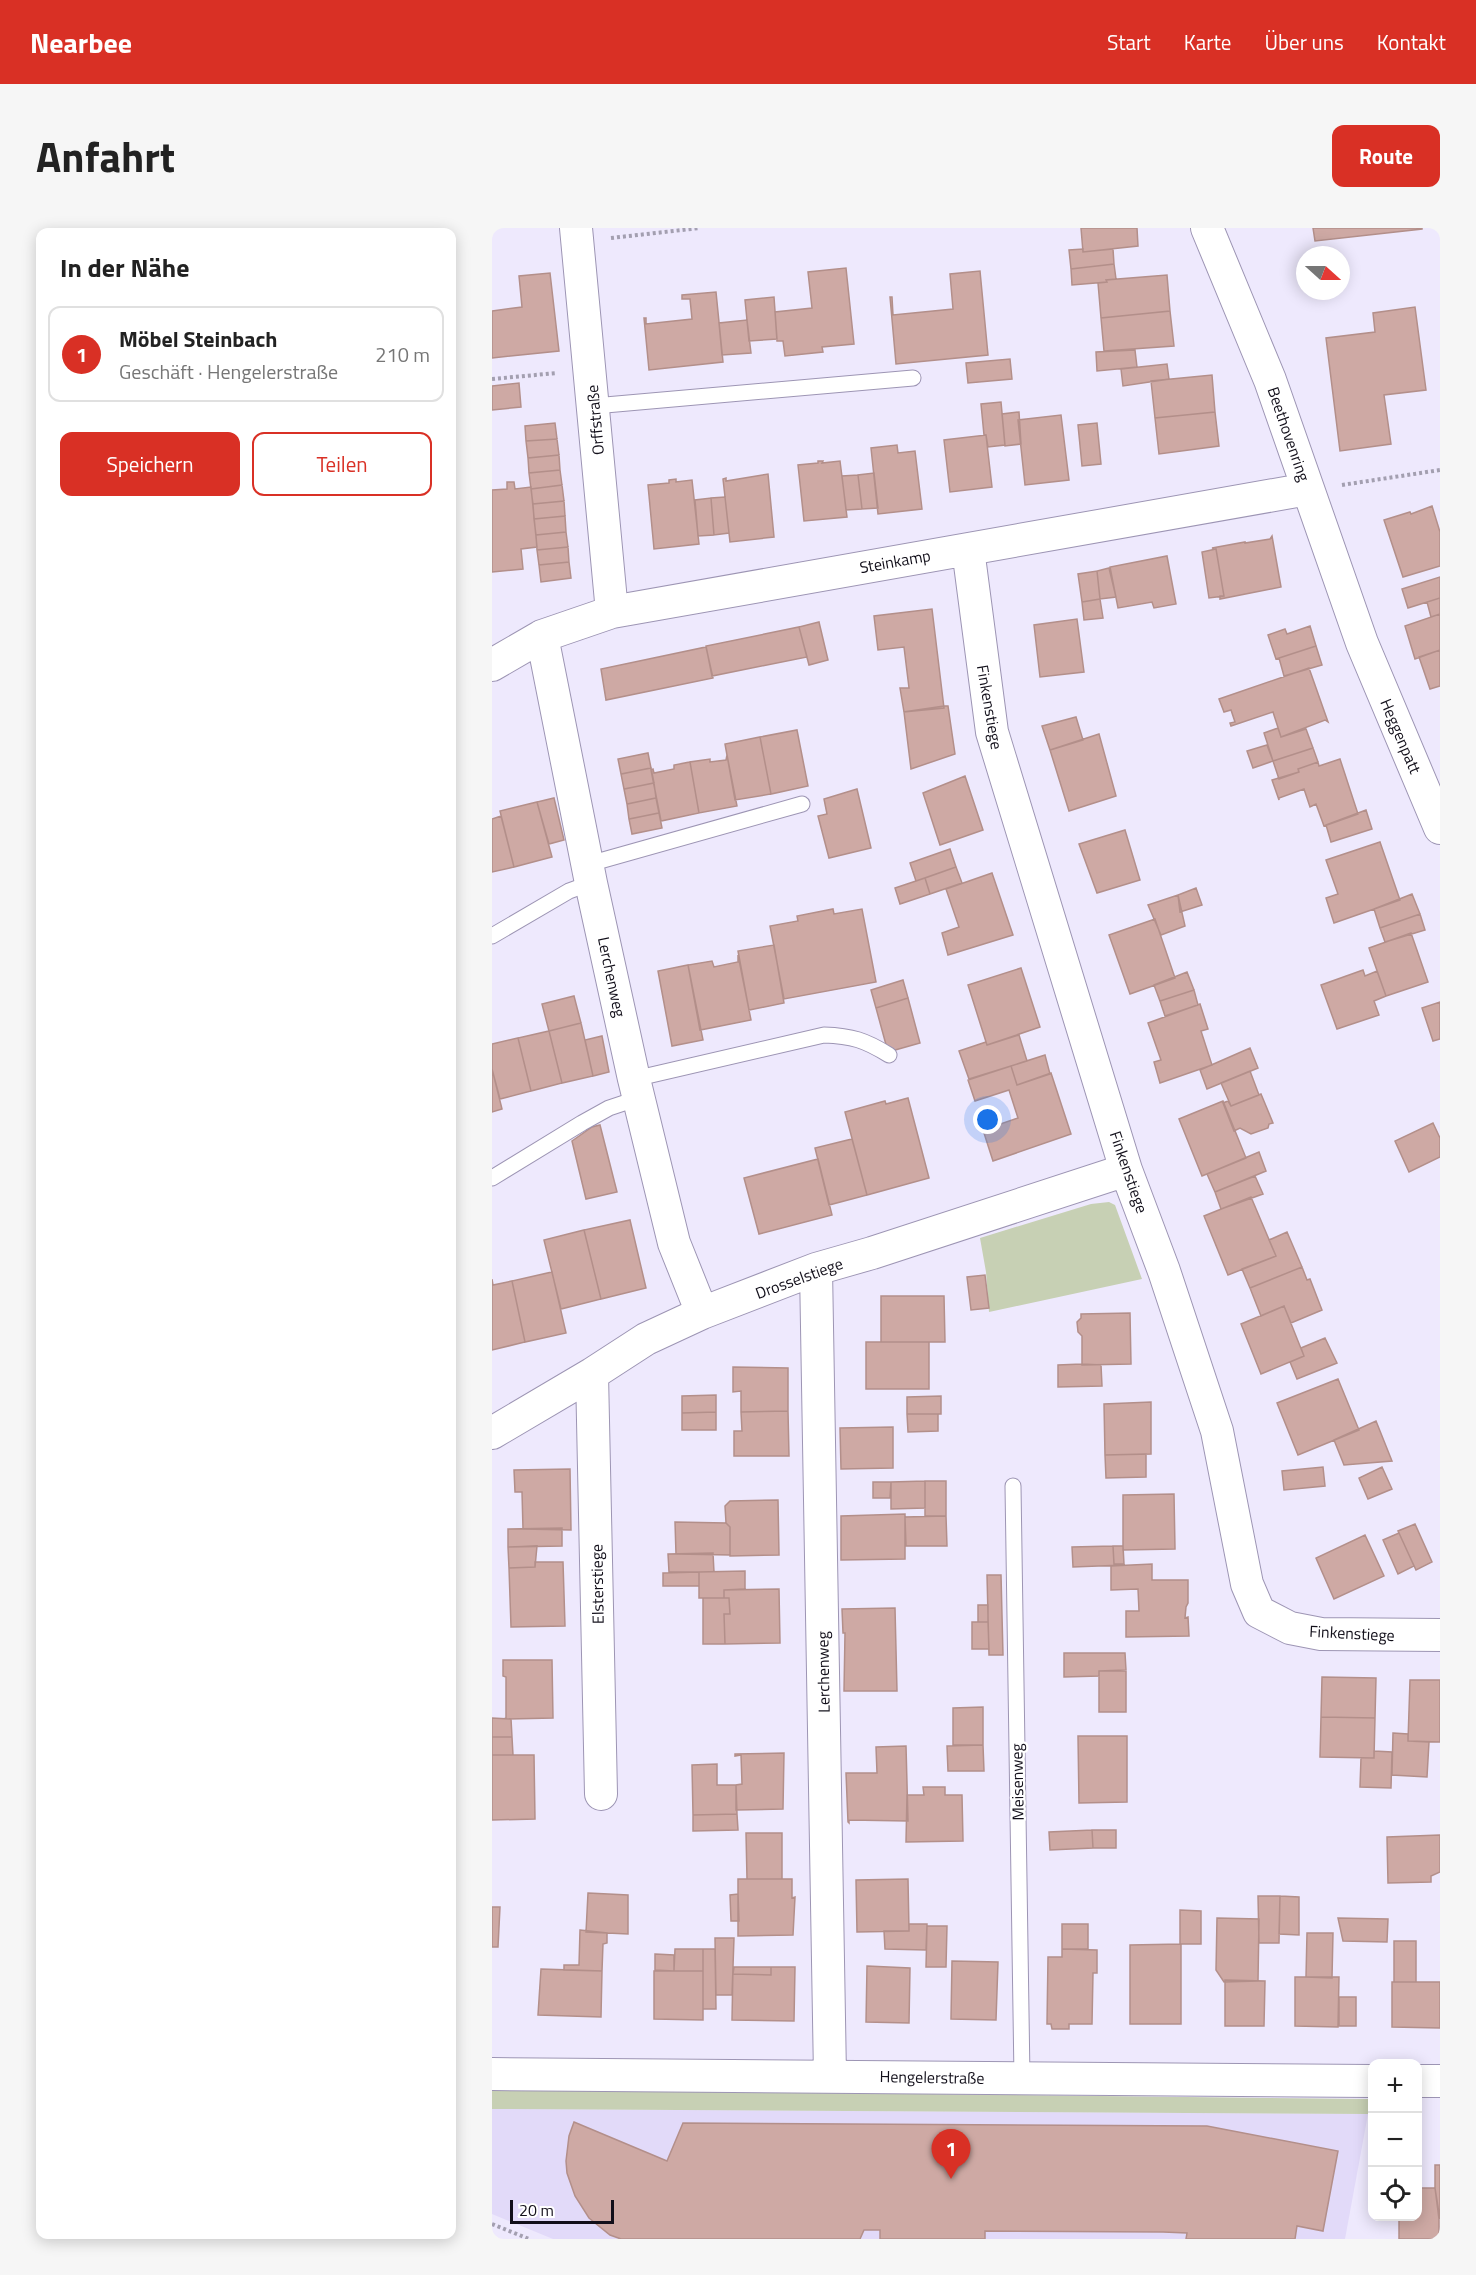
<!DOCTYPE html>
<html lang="de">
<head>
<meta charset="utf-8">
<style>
	body { margin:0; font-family:"Titillium Web",sans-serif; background:#f6f6f6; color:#222 }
	.controls { position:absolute; right:18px; bottom:18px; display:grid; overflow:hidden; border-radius:12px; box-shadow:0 3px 15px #0003 }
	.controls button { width:54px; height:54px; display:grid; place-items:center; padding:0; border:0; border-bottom:2px solid #e0e0e0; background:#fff; color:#222; font:30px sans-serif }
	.compass { position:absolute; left:804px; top:18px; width:54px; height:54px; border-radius:50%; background:#fff; box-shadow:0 3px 15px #0003; rotate:111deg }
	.scale { position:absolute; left:18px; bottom:15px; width:104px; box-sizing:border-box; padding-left:6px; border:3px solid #120f1a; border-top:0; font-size:16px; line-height:21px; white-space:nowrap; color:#120f1a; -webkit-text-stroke:4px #fff; paint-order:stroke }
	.you { position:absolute; left:496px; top:892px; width:21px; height:21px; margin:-15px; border:4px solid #fff; border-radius:50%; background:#1a73e8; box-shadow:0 0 0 9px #1a73e833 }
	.badge { display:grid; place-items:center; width:39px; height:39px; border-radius:50%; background:#d93025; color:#fff; font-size:20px; font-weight:700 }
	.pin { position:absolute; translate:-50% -50px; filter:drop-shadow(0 2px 3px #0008) }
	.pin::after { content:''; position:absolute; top:32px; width:21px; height:18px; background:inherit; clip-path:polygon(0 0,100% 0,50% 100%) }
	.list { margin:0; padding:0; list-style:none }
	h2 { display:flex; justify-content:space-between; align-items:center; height:78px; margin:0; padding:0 24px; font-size:26px }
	h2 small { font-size:20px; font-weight:400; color:#767676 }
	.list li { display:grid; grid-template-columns:39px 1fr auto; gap:18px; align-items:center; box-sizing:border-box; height:96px; margin:0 12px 12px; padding:0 12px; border:2px solid #e0e0e0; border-radius:12px }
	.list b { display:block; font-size:22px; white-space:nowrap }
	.list p { margin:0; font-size:20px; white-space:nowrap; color:#767676 }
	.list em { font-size:20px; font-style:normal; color:#767676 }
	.actions { display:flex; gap:12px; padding:18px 24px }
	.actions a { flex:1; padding:14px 0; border:2px solid #d93025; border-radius:12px; text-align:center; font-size:21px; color:#d93025 }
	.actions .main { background:#d93025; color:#fff }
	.icon { flex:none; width:33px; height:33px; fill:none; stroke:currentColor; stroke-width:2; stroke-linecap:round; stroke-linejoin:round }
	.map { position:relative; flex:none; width:948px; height:2011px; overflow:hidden; border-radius:12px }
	header { display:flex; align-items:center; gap:36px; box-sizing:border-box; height:84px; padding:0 30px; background:#d93025; color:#fff }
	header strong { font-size:28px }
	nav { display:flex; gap:33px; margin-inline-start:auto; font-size:21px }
	.intro { display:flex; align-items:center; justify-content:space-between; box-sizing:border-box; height:144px; padding:0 36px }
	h1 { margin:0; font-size:42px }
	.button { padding:15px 27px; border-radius:12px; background:#d93025; color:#fff; font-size:21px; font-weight:700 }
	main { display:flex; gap:36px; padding:0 36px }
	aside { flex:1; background:#fff; border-radius:12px; box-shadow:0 3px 15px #0003 }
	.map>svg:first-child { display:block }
</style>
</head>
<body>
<header>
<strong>Nearbee</strong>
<nav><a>Start</a><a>Karte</a><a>Über uns</a><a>Kontakt</a></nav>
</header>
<div class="intro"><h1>Anfahrt</h1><a class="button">Route</a></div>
<main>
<aside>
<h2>In der Nähe<small></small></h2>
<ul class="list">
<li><span class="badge">1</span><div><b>Möbel Steinbach</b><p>Geschäft · Hengelerstraße</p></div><em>210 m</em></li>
</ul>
<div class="actions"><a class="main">Speichern</a><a>Teilen</a></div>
</aside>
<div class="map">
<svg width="948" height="2011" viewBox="0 0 948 2011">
	<rect width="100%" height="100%" fill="#eee9fd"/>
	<path fill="#e2daf9" d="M0,1881L876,1886L853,2011H61L0,1986Z"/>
	<path fill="#c7d0b4" d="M617,974L623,977L650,1051L497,1084L494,1044L488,1010L599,976Z
		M0,1861L876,1871V1886L0,1881Z"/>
	<path fill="#cea9a4" stroke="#b38f8a" stroke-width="1.5" d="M589,0H645L646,18L591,24Z
		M821,0H930V1L823,13Z
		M591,21V24L621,21L622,36L579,41L577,22Z
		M622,36L624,51L614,52L615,54L580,57L579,41Z
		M354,40L362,116L330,119L331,124L293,128L291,113H285L283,84L320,80L316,44Z
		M488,43L496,127L404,136L398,69H400L401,87L461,81L458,46Z
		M58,45L67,123L0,130V83L30,79L27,48Z
		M675,47L678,83L609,90L606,55L615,54L614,52Z
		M224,64L231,134L157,142L152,90H154V96L200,91L198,71H190V67Z
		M282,69L285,111L257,113L253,72Z
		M923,79L934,162L892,167L899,216L848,223L834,110L883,104L881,85Z
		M678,83L682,118L612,123L609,90Z
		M255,92L259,125L230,127L227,95Z
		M643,122L645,139L605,143L604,124Z
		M518,131L520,151L476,155L474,135Z
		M675,136L677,151L631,158L629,141Z
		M720,147L723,184L663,190L659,153Z
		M27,155L29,179L0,182V158Z
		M509,174L513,217L496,219L494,207H492L489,176Z
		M527,184L529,216L513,218L510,186Z
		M723,184L727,218L667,226L663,190Z
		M569,187L577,252L533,257L526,192Z
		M63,195L65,211L34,213L33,198Z
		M605,195L609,236L590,238L586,197Z
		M494,207L500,259L458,264L452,212Z
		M65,211L67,227L36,230L34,213Z
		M405,217L406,225L423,223L430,281L386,286L379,220Z
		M67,227L68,242L37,245L36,230Z
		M326,233H331L330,235L348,233L355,289L312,293L306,237L326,235Z
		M68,242L70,257L39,261L37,245Z
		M382,245L386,280L370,281L366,247Z
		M276,246L282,309L238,314L231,251L234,250V253Z
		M366,247L370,281L354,282L350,248Z
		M184,251V254L200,252L207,316L162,321L156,257L177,255V252Z
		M15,254H22L23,261L39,259L45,319L29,321L31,341L0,344V262L15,261Z
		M70,257L72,273L41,276L39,261Z
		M233,269L237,305L222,307L219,270Z
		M219,270L222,307L206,308L203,272Z
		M72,273L73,288L42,291L41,276Z
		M940,278L948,304V338L911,349L892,292L918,284L919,286Z
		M73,288L74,304L44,307L42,291Z
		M74,304L76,319L45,322L44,307Z
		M780,308L789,359L728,371V368H732L724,321L720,320L753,314V315L778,311Z
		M76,319L77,334L47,337L45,322Z
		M724,321L732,368L717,370L710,324Z
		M675,328L684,376L662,380L660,374L626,380L618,339Z
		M77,334L79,350L49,354L47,337Z
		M617,340L624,369L608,371L605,343Z
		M605,343L608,371L590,374L586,346Z
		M948,349V370L916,380L910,361Z
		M948,370V386L939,389L935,374Z
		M608,371L611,390L592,392L590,374Z
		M440,381L452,480L412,484L408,460H417L412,419L386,422L382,388Z
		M948,386V422L923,431L913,398Z
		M585,391L592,444L548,449L542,397Z
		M327,394L336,432L317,437L307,399Z
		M818,398L824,418L784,431L776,407L793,401L795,406Z
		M307,399L315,429L220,448L214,418Z
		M824,418L830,437L792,448L787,430Z
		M214,419L221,450L114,472L109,441Z
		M948,422V458L938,461L927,429Z
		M817,440L836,494L833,492L789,509L781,484L739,498L738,495L743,494L739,482L732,484L727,471Z
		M452,478H456L463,526L419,541L412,484Z
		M584,489L591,512L558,522L550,498Z
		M786,500L789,509L814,501L821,520L781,533L772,505Z
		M305,502L316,558L279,566L268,509Z
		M607,506L624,568L577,583L558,522Z
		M268,509L279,566L243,572L233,516Z
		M775,517L781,533L761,540L755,523Z
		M821,520L826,534L806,541L807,544L787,551L781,533Z
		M156,525L159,540L129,546L126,531Z
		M235,527L245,578L207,585L198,534L218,531V534L234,532Z
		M848,531L866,586L832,598L824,576L818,579L812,561L787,570V572L780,552L807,544L806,541L826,534L827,538Z
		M198,534L207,585L169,593L159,542L161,541L162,545L182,541V537Z
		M159,540L162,555L132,561L129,546Z
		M473,548L491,602L448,617L431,565Z
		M162,555L164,570L135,576L132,561Z
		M365,561L379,620L337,630L326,588L335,586L332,571Z
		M62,570L72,612L57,616L45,574Z
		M164,570L167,585L137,591L135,576Z
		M45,574L60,629L22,639L8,583Z
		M874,582L880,601L839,614L834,597Z
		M167,585L170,600L140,606L137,591Z
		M9,588L22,639L0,644V591Z
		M633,602L648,652L605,665L587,616Z
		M888,614L908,672L842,695L834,670L846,666L834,632Z
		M458,621L464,639L424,653L418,635Z
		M464,639L470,655L438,666L433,650Z
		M500,645L521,707L456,727L450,705L467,699L454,661Z
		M433,650L438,666L408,676L403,660Z
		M704,660L710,677L688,684L686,667Z
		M920,666L928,686L888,700L882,681Z
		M686,667L693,698L669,707L656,677Z
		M341,681L342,686L370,681L384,754L292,771L278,698L306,693L305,688Z
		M928,686L933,702L893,714L888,700Z
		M663,691L683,750L638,766L617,707Z
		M919,705L936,754L894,768L877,720Z
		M282,717L292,775L257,782L246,723Z
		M246,727L259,792L208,802L196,737L220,733L222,739L246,734Z
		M196,737L211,812L180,818L166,743Z
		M529,740L548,799L495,817L476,757Z
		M871,742L873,748L885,743L894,768L882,773L887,787L845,801L829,757Z
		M695,744L702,762L668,773L662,757Z
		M411,752L416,770L384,780L379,762Z
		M702,762L706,777L673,788L668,773Z
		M82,768L89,795L57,803L50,776Z
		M416,770L428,815L396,824L384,780Z
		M948,774V811L941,813L930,780Z
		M708,776L716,801L709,803L720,837L668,855L662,834L669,832L656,795Z
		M89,795L101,848L70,855L57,803Z
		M57,803L70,855L39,863L26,810Z
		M527,807L535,833L477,851L467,823L494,814L495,817Z
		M110,808L117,844L101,848L93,812Z
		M26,810L39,863L8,871L0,841V816Z
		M758,820L766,840L715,861L708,842Z
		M553,827L558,846L525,857L519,838Z
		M519,838L525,857L559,845L579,906L501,933L491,902L526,890L517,862L483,873L476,852Z
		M0,841L10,881L0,884Z
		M758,843L767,867L739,878L729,855Z
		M769,866L781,895L777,896L776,900L759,906L748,900L742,903L731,875L736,873L739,878Z
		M416,870L437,950L375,967L353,884L393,873L394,876Z
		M731,873L754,930L710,948L687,891Z
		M941,895L948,910V929L917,944L903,913Z
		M108,897L125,964L94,971L80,913L100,899Z
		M360,911L375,967L337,977L323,920Z
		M767,924L774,943L723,964L715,946Z
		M326,931L340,987L267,1006L252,950Z
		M763,948L771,966L729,981L723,964Z
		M759,969L784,1028L736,1047L712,988Z
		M138,992L154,1060L109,1071L92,1002Z
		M92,1002L109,1071L69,1081L52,1012Z
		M795,1004L810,1039L758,1060L750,1041L784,1028L777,1012Z
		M810,1039L815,1052L818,1051L830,1082L799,1095L792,1078L769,1088L758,1060Z
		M60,1044L74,1105L33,1114L20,1053Z
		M493,1047L497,1080L479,1082L475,1049Z
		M0,1051L1,1057L20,1053L33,1114L0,1122Z
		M389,1068H452L453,1114H389Z
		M792,1078L812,1128L769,1146L749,1096Z
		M638,1085L639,1136L590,1137V1108L586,1104L585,1094L589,1090V1086Z
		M833,1110L845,1135L805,1151L798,1134L812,1128L809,1120Z
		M374,1114H437V1161H374Z
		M590,1136L609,1137L610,1158L566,1159V1137Z
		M241,1139L296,1140V1183L249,1184V1163L241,1164Z
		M846,1151L867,1202L806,1227L785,1175Z
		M224,1167V1184L190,1185V1168Z
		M449,1168V1186H415V1169Z
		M659,1174V1226L613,1227L612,1176Z
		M296,1183L297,1228H242V1203H250L249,1184Z
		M224,1184V1202H190V1185Z
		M415,1186H446V1203L416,1204Z
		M884,1193L900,1233L852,1237L842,1212Z
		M401,1199V1240L349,1241L348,1200Z
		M654,1226V1249L614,1250L613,1227Z
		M831,1239L833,1258L792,1262L790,1243Z
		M890,1239L900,1261L876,1271L867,1250Z
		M78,1241L79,1302L31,1301L30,1264H23L22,1242Z
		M433,1253V1280L399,1281V1254Z
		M433,1253H454V1288H433Z
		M381,1254H399L398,1270H381Z
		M682,1266L683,1321L631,1322V1267Z
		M286,1272L287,1327L238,1328V1299L234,1295L233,1278L238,1273Z
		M413,1286V1331L349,1332V1288Z
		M454,1288L455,1318H414L413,1289Z
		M183,1294L234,1295L238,1299V1327L184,1326Z
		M923,1296L940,1334L924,1342L906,1303Z
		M70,1300V1318L16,1319V1301Z
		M907,1305L922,1338L906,1346L891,1312Z
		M873,1307L892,1348L842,1371L824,1330Z
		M45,1318L43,1339L17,1340L16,1319Z
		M621,1318L622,1336L632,1337L581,1339L580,1319Z
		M621,1318H631L632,1336H622Z
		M221,1325L222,1344H177L176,1326Z
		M43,1334H71L73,1398L19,1399L17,1340L43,1339Z
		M660,1336V1352H696V1375L694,1379L693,1390L696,1389L697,1408L634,1409V1383H647L646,1361L619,1362V1338Z
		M253,1343V1361L232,1362V1370H207V1344Z
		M207,1344V1358H171V1345Z
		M495,1347H509L511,1427H497Z
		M287,1361L288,1415L233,1416L232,1386H238L237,1370H232V1362Z
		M211,1370H237L238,1386H232L233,1416H211Z
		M486,1377H496V1394H486Z
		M403,1380L405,1463H352L353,1405H351L350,1381Z
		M480,1394H496L497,1421H480Z
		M572,1425H633L634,1442L607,1443V1448L572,1449Z
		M11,1432H60L61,1490L12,1491L14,1490V1449L11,1448Z
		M607,1443H634V1484H607Z
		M830,1449L884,1450L883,1490L829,1489Z
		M918,1452H948V1514L916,1513Z
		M491,1479V1517H461V1480Z
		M829,1489L883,1490L882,1530L828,1529Z
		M0,1490L19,1491L20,1509H0Z
		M901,1505L916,1506V1513L937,1514L935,1549L900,1547Z
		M586,1508H635V1574L587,1575Z
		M0,1509H20L21,1527H0Z
		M491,1517L492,1543H456L455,1518Z
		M414,1518L416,1593L357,1592V1595L356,1594L354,1545H385L384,1519Z
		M882,1523L900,1524L899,1560L868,1559L869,1530H882Z
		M292,1525L291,1581L244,1582V1557L250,1556L249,1527L243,1528V1526Z
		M0,1527H42L43,1591L0,1592Z
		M225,1536V1557H244L245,1586L201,1587L200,1537Z
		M431,1559H453V1567H470L471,1613L414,1614L415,1567H432Z
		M245,1586L246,1602L201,1603V1587Z
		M600,1602L601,1620L558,1622L557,1604Z
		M600,1602H624V1620H601Z
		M254,1605H290V1651H255Z
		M948,1607V1644L939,1648V1654L896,1655L895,1609Z
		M246,1651H300V1670L303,1669L301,1707L246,1708Z
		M416,1651L417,1703L365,1704L364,1652Z
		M96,1665L136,1667V1706L94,1704Z
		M246,1666L247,1693H239L238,1667Z
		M766,1668H788L787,1715H767Z
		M788,1668L807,1669V1707L787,1706Z
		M0,1679H8L6,1719H0Z
		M688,1682L709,1683V1716H688Z
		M725,1690L767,1691L766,1753L732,1754L724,1742Z
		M846,1690L896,1691L895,1714L851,1713Z
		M417,1696H435L434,1722L393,1721L392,1703H417Z
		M570,1696H596V1721H570Z
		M435,1698H455L454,1739H434Z
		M88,1702L115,1705V1715L111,1716L110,1743L72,1742V1737H87Z
		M815,1705H841L840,1750L814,1749Z
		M223,1710H242L240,1767H224Z
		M902,1713H924V1754H902Z
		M689,1716V1796H638V1717Z
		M183,1721H211V1743H182Z
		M211,1721H223L224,1781H211Z
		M570,1721L605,1722V1745H601L600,1796H577V1801H560L559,1796H555L556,1729H570Z
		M163,1726L182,1727V1743L163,1742Z
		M460,1733L506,1734L504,1792L459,1791Z
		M375,1738L418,1740L417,1795L374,1794Z
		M241,1739V1746L279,1747V1739H303L302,1793L240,1792Z
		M242,1739H279V1747L241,1746Z
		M49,1741L110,1743L109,1789L46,1787Z
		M162,1743H211V1792L162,1791Z
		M803,1749H847L846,1799L803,1798Z
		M733,1752L773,1753L772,1798H733Z
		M900,1754H948V1800L900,1799Z
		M847,1769H864V1798H847Z
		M82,1894L175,1933L191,1895L715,1898L846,1923L831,2003L805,1998L803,2011H694L695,2005L671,2004L493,2003V2011H388V2002H372L368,2011H129L118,2007L97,1990L83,1968L75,1945L74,1933L77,1908Z
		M943,1937H948V1991L943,1960Z
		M926,1960H943L947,1991V2011H907V1988H926Z"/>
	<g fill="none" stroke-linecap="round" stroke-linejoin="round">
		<g stroke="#9d95b4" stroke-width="17">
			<path id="lane" d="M102,178L421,150
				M97,636L310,576
				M0,708L77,663L99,655
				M142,851L332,807C360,808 373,812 397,827
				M0,950L90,895L117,880L147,870
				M521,1258L530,1850"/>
		</g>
		<g stroke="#9d95b4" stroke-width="34">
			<path id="street" d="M84,0L120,384
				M715,0L778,152L870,415L948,600
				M476,321L500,504L634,942L672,1043L725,1203L755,1356L767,1384L798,1400L829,1406L948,1407
				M50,408L99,655L142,851L182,1015L210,1085
				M0,437L50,408L120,384L816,261
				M324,1041L338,1848
				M100,1146L109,1566
				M0,1205L100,1146L154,1111L210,1085L324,1041L380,1025L634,942
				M0,1846L880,1853
				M926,1853H948"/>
		</g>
		<path stroke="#a39fb0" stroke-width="4" stroke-dasharray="3 3" stroke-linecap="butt" d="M119,10L208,0
			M0,151L65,145
			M850,257L948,242
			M0,1996L37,2011"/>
		<use href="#lane" stroke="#fff" stroke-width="15"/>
		<use href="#street" stroke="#fff" stroke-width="32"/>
	</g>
	<g text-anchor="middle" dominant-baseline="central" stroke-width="4.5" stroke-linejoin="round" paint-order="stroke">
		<g font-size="16" fill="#120f1a" stroke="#fff">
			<text transform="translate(103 192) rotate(-95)">Orffstraße</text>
			<text transform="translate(797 206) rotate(71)">Beethovenring</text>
			<text transform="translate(403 333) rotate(-10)">Steinkamp</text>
			<text transform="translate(498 479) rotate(80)">Finkenstiege</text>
			<text transform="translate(909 508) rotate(67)">Heggenpatt</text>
			<text transform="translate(120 749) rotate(78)">Lerchenweg</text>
			<text transform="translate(637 944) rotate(71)">Finkenstiege</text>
			<text transform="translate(307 1050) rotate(-20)">Drosselstiege</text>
			<text transform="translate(105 1356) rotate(-91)">Elsterstiege</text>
			<text transform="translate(860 1405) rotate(3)">Finkenstiege</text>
			<text transform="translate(331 1444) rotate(-91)">Lerchenweg</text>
			<text transform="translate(525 1554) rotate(-91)">Meisenweg</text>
			<text transform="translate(440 1849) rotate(1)">Hengelerstraße</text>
		</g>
	</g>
</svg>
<div class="controls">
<button>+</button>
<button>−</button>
<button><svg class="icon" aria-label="locate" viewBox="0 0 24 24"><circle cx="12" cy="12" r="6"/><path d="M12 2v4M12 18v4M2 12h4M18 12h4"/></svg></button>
</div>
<svg class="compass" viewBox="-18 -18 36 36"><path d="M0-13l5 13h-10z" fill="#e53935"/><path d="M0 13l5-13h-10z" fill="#767676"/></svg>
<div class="scale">20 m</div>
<div class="you"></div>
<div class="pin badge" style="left:459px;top:1951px">1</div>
</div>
</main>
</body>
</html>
